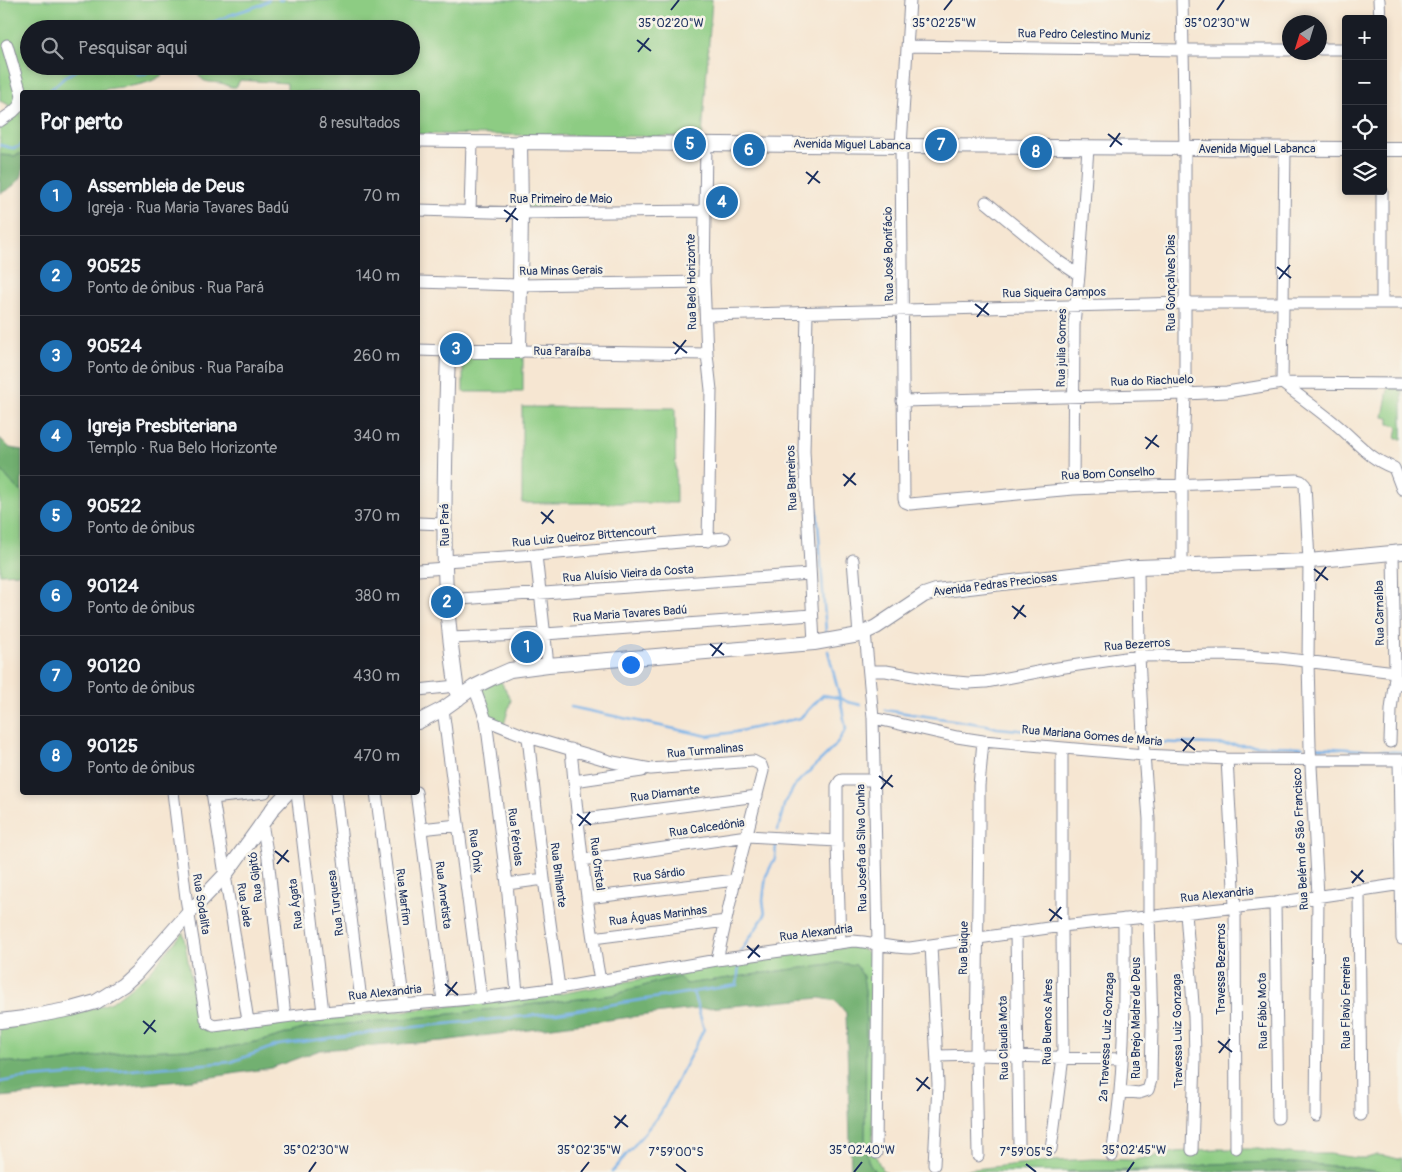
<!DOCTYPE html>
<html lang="pt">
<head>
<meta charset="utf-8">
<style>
	body { margin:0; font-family:Pangolin,sans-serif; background:#20242c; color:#f1f3f6 }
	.controls { position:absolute; right:15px; top:15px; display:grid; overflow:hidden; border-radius:5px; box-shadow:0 2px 8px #0003 }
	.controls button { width:45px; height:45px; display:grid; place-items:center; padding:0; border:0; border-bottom:1px solid #363941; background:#171b24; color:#f1f3f6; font:25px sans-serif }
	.compass { position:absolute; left:1282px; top:15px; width:45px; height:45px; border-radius:50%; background:#171b24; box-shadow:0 2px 8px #0003; rotate:218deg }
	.you { position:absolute; left:630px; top:664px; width:18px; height:18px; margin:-12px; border:4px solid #fff; border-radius:50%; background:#1a73e8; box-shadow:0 0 0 8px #1a73e833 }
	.badge { display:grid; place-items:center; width:32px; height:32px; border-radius:50%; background:#1f6fb2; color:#fff; font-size:16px; font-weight:700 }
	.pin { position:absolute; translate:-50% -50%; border:2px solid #fff; box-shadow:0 1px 5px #0006 }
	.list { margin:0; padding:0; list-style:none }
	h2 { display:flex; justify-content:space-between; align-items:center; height:65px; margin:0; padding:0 20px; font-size:21px }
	h2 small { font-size:16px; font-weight:400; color:#9ea1a6 }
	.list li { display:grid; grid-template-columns:32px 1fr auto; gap:15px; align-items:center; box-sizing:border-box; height:80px; padding:0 20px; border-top:1px solid #363941 }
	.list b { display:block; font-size:19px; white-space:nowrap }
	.list p { margin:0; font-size:16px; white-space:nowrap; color:#9ea1a6 }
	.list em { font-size:16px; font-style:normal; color:#9ea1a6 }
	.icon { flex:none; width:28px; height:28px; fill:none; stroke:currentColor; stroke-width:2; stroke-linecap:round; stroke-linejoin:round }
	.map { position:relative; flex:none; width:1402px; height:1172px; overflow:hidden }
	.search { position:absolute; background:#171b24; box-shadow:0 2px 8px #0003; left:20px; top:20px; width:400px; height:55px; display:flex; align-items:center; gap:12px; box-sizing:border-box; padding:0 18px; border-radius:28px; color:#9ea1a6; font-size:19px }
	.panel { position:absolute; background:#171b24; box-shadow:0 2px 8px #0003; left:20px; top:90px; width:400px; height:705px; border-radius:5px }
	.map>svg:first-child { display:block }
</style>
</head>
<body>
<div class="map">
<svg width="1402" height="1172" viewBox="0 0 1402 1172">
	<rect width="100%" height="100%" fill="#f7f3e8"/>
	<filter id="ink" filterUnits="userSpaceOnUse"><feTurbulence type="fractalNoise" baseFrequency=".02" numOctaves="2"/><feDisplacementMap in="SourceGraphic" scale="10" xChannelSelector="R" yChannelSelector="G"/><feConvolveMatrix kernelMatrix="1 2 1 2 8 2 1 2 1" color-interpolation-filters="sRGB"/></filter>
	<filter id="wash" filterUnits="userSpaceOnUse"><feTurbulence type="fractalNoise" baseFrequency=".0096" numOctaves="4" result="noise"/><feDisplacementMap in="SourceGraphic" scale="20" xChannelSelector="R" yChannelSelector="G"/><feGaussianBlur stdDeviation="1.12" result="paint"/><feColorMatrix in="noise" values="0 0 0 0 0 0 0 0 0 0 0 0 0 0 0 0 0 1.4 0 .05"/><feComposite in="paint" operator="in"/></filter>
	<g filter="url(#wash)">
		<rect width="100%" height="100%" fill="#f6e6d2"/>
		<path fill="#8dcc83" stroke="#547e70" d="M0,0H712L702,137L418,134V92H287V83L240,80L236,87C229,88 227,84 220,83C204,81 202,84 195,66H411V29H29V66H176C165,72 158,80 145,83C129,88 112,86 95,92H22V153L14,156L0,155V128L5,124L9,105L0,101Z
			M527,195H550L552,207H527Z
			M463,355H523V392H463Z
			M1389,384H1402V439H1396L1398,426L1389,424V418L1383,417Z
			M522,407L675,408L676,503H522Z
			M0,469L18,490L22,491V573L0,574Z
			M498,676L511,700L503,728L486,720L474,687Z
			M183,932L199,1024L204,1030L210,1031L554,995L700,968L849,947C863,948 865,948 872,961L873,1150L882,1170L887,1172H875L868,1161L865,1137L866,1000L863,976L856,965L837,963L686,984L679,977L664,980L613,995L433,1016L306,1028L269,1039L230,1047L124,1052L60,1062L25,1064L0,1060V1029L71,1016L112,1002L149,973Z
			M1215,1149H1258L1277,1152L1299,1154H1330L1357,1158H1367L1377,1155L1387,1156L1398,1159L1402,1158V1172H1379L1349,1167L1279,1162L1212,1164L1180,1169L1140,1171L948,1172L1037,1162L1093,1159L1134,1160L1176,1152Z"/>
		<path fill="#72b071" stroke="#467068" d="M22,153C23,159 24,169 22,175C20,182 7,191 0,193V155L14,156Z
			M0,438L10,448L22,450V491L18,490L0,469Z
			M837,963L856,965L863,976L866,1000L865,1137L868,1161L875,1172H851L846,1013L836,1001L820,998L686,1010L442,1041L320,1050L271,1068L192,1080L0,1097V1060L25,1064L60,1062L124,1052L230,1047L269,1039L306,1028L433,1016L613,995L664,980L679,977L686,984Z
			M1279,1162L1349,1167L1379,1172H1067L1180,1169L1212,1164Z"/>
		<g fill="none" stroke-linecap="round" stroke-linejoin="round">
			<path stroke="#77b1e8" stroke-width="2.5" d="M279,0H283
				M198,29L230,15L260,5L269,0
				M129,66V69L133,70L139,75H143L157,66
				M48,92L65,77L83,66
				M0,145C8,147 16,151 22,144
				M817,509L826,632
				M571,707L708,736L735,732L800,718L823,695L840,698L848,702L861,705
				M885,710L986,725L997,728L1135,741
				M1149,742L1303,747
				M1314,747L1402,752
				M778,830L784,805L795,785L826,755L835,746L846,729L840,698L828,651
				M741,951L765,915L763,900L766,876L775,858L776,845
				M0,1082L17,1079L231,1062L278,1045L404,1028L557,1013L737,985L739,965
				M612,1172L660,1114L704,1029L693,992"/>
		</g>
	</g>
	<g filter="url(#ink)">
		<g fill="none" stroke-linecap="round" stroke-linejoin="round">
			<g stroke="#888a98" stroke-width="13">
				<path id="minor" d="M910,0L901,146L904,499L905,502L910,504L1073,489L1297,480L1301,481L1305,485L1309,561L1308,661L1310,747L1318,896L1316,1116
					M1379,0L1380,19
					M908,46L1182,50H1290
					M1320,49H1346
					M0,121L13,112L19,106L22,96L7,45
					M418,141L520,142
					M706,143L704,282L707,354L711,390L708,541
					M1285,149L1282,383C1301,397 1320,411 1338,426C1358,443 1368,458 1394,468L1402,489
					M986,202L1058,261L1079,275
					M418,210L521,213L705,211
					M470,211L472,142
					M418,282L520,285L704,282
					M1382,303V191
					M807,313L804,451L814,643
					M706,315L1185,303H1402
					M418,350L448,351
					M519,351L707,354
					M902,401L1185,394L1227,392L1282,383L1402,384
					M1073,489L1074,325L1079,275L1088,148
					M418,523L444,524
					M1393,553L1395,672
					M536,555L548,665
					M853,560L859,635
					M445,561L536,555L725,538
					M1182,566V484L1185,394V149L1182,0
					M418,570L445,568
					M447,600L810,574
					M865,632L873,718L878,944L876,1153
					M450,638L545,634L812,615
					M869,671H886L936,680L968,683L986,682L1058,668L1139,656L1228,655L1280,658L1395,672V677L1402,684
					M474,687L486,720L507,884L517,993
					M418,690L456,686
					M443,709L481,998
					M873,718L957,737L983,741L1144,755L1227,759L1402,760
					M486,720L528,737L613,762L651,769L753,761L761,765L763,771L735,880L717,960
					M528,737L544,879L559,988
					M1390,742L1391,710L1395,677
					M571,749C578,827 586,904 600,981
					M1227,759L1235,906L1236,1148
					M1399,760L1402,939
					M574,781L642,771
					M173,792L186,898L206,1019L208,1023L214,1026L323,1012L481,998L559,988L717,960L853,941C872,942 890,948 910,948L1062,926L1275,903L1402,884
					M212,792L248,1021
					M297,792L323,1012
					M336,792L362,1009
					M376,792L404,1005
					M416,792L443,1001
					M213,798L265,792
					M577,820L757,796
					M262,823L268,858L285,1017
					M421,829L458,825
					M582,860L747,836L837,841
					M507,884L544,879
					M1359,890L1361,1115
					M587,898L735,880
					M1275,903L1278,1118
					M1186,913L1194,1017L1195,1058L1192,1150
					M1016,932L1019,1143
					M593,938L726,921
					M840,943L837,841V786L840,781L842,780H874
					M931,945L938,1084L934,1165
					M938,1056L976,1055L1122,1059
					M1120,1091L1139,1093L1148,1090L1151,1080L1152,1026L1149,917V819L1144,755L1139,656L1138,567
					M1051,1149L1063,1057L1062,926V748
					M978,1156L976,1055L979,825V786L983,741
					M1112,1156C1115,1134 1118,1113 1120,1091C1125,1034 1124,976 1124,919"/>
			</g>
			<g stroke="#888a98" stroke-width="16">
				<path id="major" d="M1383,149H1402
					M458,699C452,655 446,611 445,567C443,495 446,423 448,351H519L521,213L520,142L901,146L1346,149
					M418,722L443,709L474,687L494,677L510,670L548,665L814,643L859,635L876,627L924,595L936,591L1138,567L1309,561L1402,552
					M0,1021L24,1018L71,1009L96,1002L123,985L136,973L189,913L225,875L274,807L288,792"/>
			</g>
			<use href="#minor" stroke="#fff" stroke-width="11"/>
			<use href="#major" stroke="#fff" stroke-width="14"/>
		</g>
	</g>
	<path fill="none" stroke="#1b2f5e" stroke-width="2" d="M671,10L679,0M944,10L952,0M1217,10L1224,0M637,40L651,51M638,52L649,38M1108,134L1122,145M1110,147L1120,133M806,172L820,183M808,184L818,171M504,210L518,220M506,222L516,208M1277,267L1291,278M1279,279L1290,265M975,304L989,315M977,317L988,303M673,342L687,353M675,354L686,340M1145,437L1159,447M1146,449L1157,435M843,474L856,485M844,486L855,473M541,512L554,523M542,524L553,510M1314,569L1328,580M1316,581L1326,567M1012,606L1026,617M1014,619L1024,605M710,644L724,655M712,656L722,643M1181,739L1195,750M1183,751L1194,737M879,776L893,787M881,789L892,775M577,814L591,825M579,826L590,812M275,851L289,862M277,864L288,850M1351,871L1364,882M1352,883L1363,870M1049,909L1062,919M1050,921L1061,907M747,946L760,957M748,958L759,945M445,984L458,995M446,996L457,982M143,1021L156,1032M144,1034L155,1020M1218,1041L1232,1052M1219,1053L1230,1039M916,1078L930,1089M917,1091L928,1077M614,1116L628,1127M615,1128L626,1115M676,1164L686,1172M1026,1164L1036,1172M309,1172L316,1162M581,1172L589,1162M854,1172L862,1162M1127,1172L1134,1162"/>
	<g text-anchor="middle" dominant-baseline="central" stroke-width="5" stroke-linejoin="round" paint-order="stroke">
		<g font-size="12" fill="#1b2f5e" stroke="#f7f3e8">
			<text transform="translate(1084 35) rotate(1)">Rua Pedro Celestino Muniz</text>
			<text transform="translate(852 145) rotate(1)">Avenida Miguel Labanca</text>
			<text x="1257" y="149">Avenida Miguel Labanca</text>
			<text x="561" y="199">Rua Primeiro de Maio</text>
			<text transform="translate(889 254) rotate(-91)">Rua José Bonifácio</text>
			<text transform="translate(561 271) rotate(-1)">Rua Minas Gerais</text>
			<text transform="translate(692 282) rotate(-91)">Rua Belo Horizonte</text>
			<text transform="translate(1171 283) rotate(-90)">Rua Gonçalves Dias</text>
			<text transform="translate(1054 293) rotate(-1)">Rua Siqueira Campos</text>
			<text transform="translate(1062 348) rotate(-89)">Rua julia Gomes</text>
			<text transform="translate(562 352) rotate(1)">Rua Paraíba</text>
			<text transform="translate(1152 381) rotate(-2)">Rua do Riachuelo</text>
			<text transform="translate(1108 474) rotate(-3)">Rua Bom Conselho</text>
			<text transform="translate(792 478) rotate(-92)">Rua Barreiros</text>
			<text transform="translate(445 525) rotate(-90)">Rua Pará</text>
			<text transform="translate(584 537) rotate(-5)">Rua Luiz Queiroz Bittencourt</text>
			<text transform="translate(628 574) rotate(-4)">Rua Aluísio Vieira da Costa</text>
			<text transform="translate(995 585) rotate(-7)">Avenida Pedras Preciosas</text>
			<text transform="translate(1380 613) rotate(-91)">Rua Carnaíba</text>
			<text transform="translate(630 614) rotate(-4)">Rua Maria Tavares Badú</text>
			<text transform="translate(1137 645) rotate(-4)">Rua Bezerros</text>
			<text transform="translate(1092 736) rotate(5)">Rua Mariana Gomes de Maria</text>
			<text transform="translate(705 751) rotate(-5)">Rua Turmalinas</text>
			<text transform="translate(665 794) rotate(-7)">Rua Diamante</text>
			<text transform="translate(707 828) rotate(-8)">Rua Calcedônia</text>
			<text transform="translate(515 837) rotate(83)">Rua Pérolas</text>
			<text transform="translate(1301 839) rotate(-93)">Rua Belém de São Francisco</text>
			<text transform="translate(862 848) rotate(-91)">Rua Josefa da Silva Cunha</text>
			<text transform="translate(475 851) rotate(83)">Rua Ônix</text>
			<text transform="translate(597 864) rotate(83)">Rua Cristal</text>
			<text transform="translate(558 875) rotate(83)">Rua Brilhante</text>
			<text transform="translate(659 875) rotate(-7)">Rua Sárdio</text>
			<text transform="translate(256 877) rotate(-97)">Rua Gipitó</text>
			<text transform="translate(443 895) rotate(83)">Rua Ametista</text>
			<text transform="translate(1217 895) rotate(-6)">Rua Alexandria</text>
			<text transform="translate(403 897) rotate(83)">Rua Marfim</text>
			<text transform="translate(336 903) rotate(-97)">Rua Turquesa</text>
			<text transform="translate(201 904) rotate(81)">Rua Sodalita</text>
			<text transform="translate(296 904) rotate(-97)">Rua Ágata</text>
			<text transform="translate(244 905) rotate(81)">Rua Jade</text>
			<text transform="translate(658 916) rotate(-7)">Rua Águas Marinhas</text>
			<text transform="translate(816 933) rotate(-7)">Rua Alexandria</text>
			<text transform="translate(964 948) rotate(-89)">Rua Buique</text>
			<text transform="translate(1221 969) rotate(-90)">Travessa Bezerros</text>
			<text transform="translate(385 993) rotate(-6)">Rua Alexandria</text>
			<text transform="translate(1346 1003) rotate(-90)">Rua Flavio Ferreira</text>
			<text transform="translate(1263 1011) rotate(-91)">Rua Fábio Mota</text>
			<text transform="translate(1136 1018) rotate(-90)">Rua Brejo Madre de Deus</text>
			<text transform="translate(1048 1022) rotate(-89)">Rua Buenos Aires</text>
			<text transform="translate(1178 1031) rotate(-91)">Travessa Luiz Gonzaga</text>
			<text transform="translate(1107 1037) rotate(-87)">2ª Travessa Luiz Gonzaga</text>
			<text transform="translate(1004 1038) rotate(-91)">Rua Claudia Mota</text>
		</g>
	</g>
	<g font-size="12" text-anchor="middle" fill="#1b2f5e" stroke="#f7f3e8" stroke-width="5" stroke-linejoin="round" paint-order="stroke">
		<text x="671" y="27">35°02'20"W</text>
		<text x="944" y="27">35°02'25"W</text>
		<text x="1217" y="27">35°02'30"W</text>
		<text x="316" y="1154">35°02'30"W</text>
		<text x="589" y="1154">35°02'35"W</text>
		<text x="862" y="1154">35°02'40"W</text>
		<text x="1134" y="1154">35°02'45"W</text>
		<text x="676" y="1156">7°59'00"S</text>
		<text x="1026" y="1156">7°59'05"S</text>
	</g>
</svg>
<div class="controls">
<button>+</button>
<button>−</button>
<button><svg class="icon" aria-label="locate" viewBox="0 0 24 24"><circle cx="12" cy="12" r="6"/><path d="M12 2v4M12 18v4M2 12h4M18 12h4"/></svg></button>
<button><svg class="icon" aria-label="layers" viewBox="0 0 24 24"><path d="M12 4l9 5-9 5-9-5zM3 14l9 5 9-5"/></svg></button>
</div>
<svg class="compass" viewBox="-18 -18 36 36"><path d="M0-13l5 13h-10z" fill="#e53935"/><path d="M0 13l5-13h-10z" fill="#9ea1a6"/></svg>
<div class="you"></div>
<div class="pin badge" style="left:527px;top:647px">1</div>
<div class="pin badge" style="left:447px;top:602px">2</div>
<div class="pin badge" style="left:456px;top:349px">3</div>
<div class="pin badge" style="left:722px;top:202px">4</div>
<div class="pin badge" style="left:690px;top:144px">5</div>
<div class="pin badge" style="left:749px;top:150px">6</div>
<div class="pin badge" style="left:941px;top:145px">7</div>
<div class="pin badge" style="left:1036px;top:152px">8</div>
<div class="search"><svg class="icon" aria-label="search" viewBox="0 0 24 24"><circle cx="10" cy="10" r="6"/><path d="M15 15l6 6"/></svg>Pesquisar aqui</div>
<section class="panel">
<h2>Por perto<small>8 resultados</small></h2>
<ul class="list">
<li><span class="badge">1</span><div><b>Assembleia de Deus</b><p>Igreja · Rua Maria Tavares Badú</p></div><em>70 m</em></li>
<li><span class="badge">2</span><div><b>90525</b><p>Ponto de ônibus · Rua Pará</p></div><em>140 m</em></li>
<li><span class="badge">3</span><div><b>90524</b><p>Ponto de ônibus · Rua Paraíba</p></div><em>260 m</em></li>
<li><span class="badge">4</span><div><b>Igreja Presbiteriana</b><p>Templo · Rua Belo Horizonte</p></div><em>340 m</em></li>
<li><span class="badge">5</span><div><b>90522</b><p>Ponto de ônibus</p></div><em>370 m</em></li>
<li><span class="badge">6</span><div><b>90124</b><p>Ponto de ônibus</p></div><em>380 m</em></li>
<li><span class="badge">7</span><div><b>90120</b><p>Ponto de ônibus</p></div><em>430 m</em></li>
<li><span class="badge">8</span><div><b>90125</b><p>Ponto de ônibus</p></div><em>470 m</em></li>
</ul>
</section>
</div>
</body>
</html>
